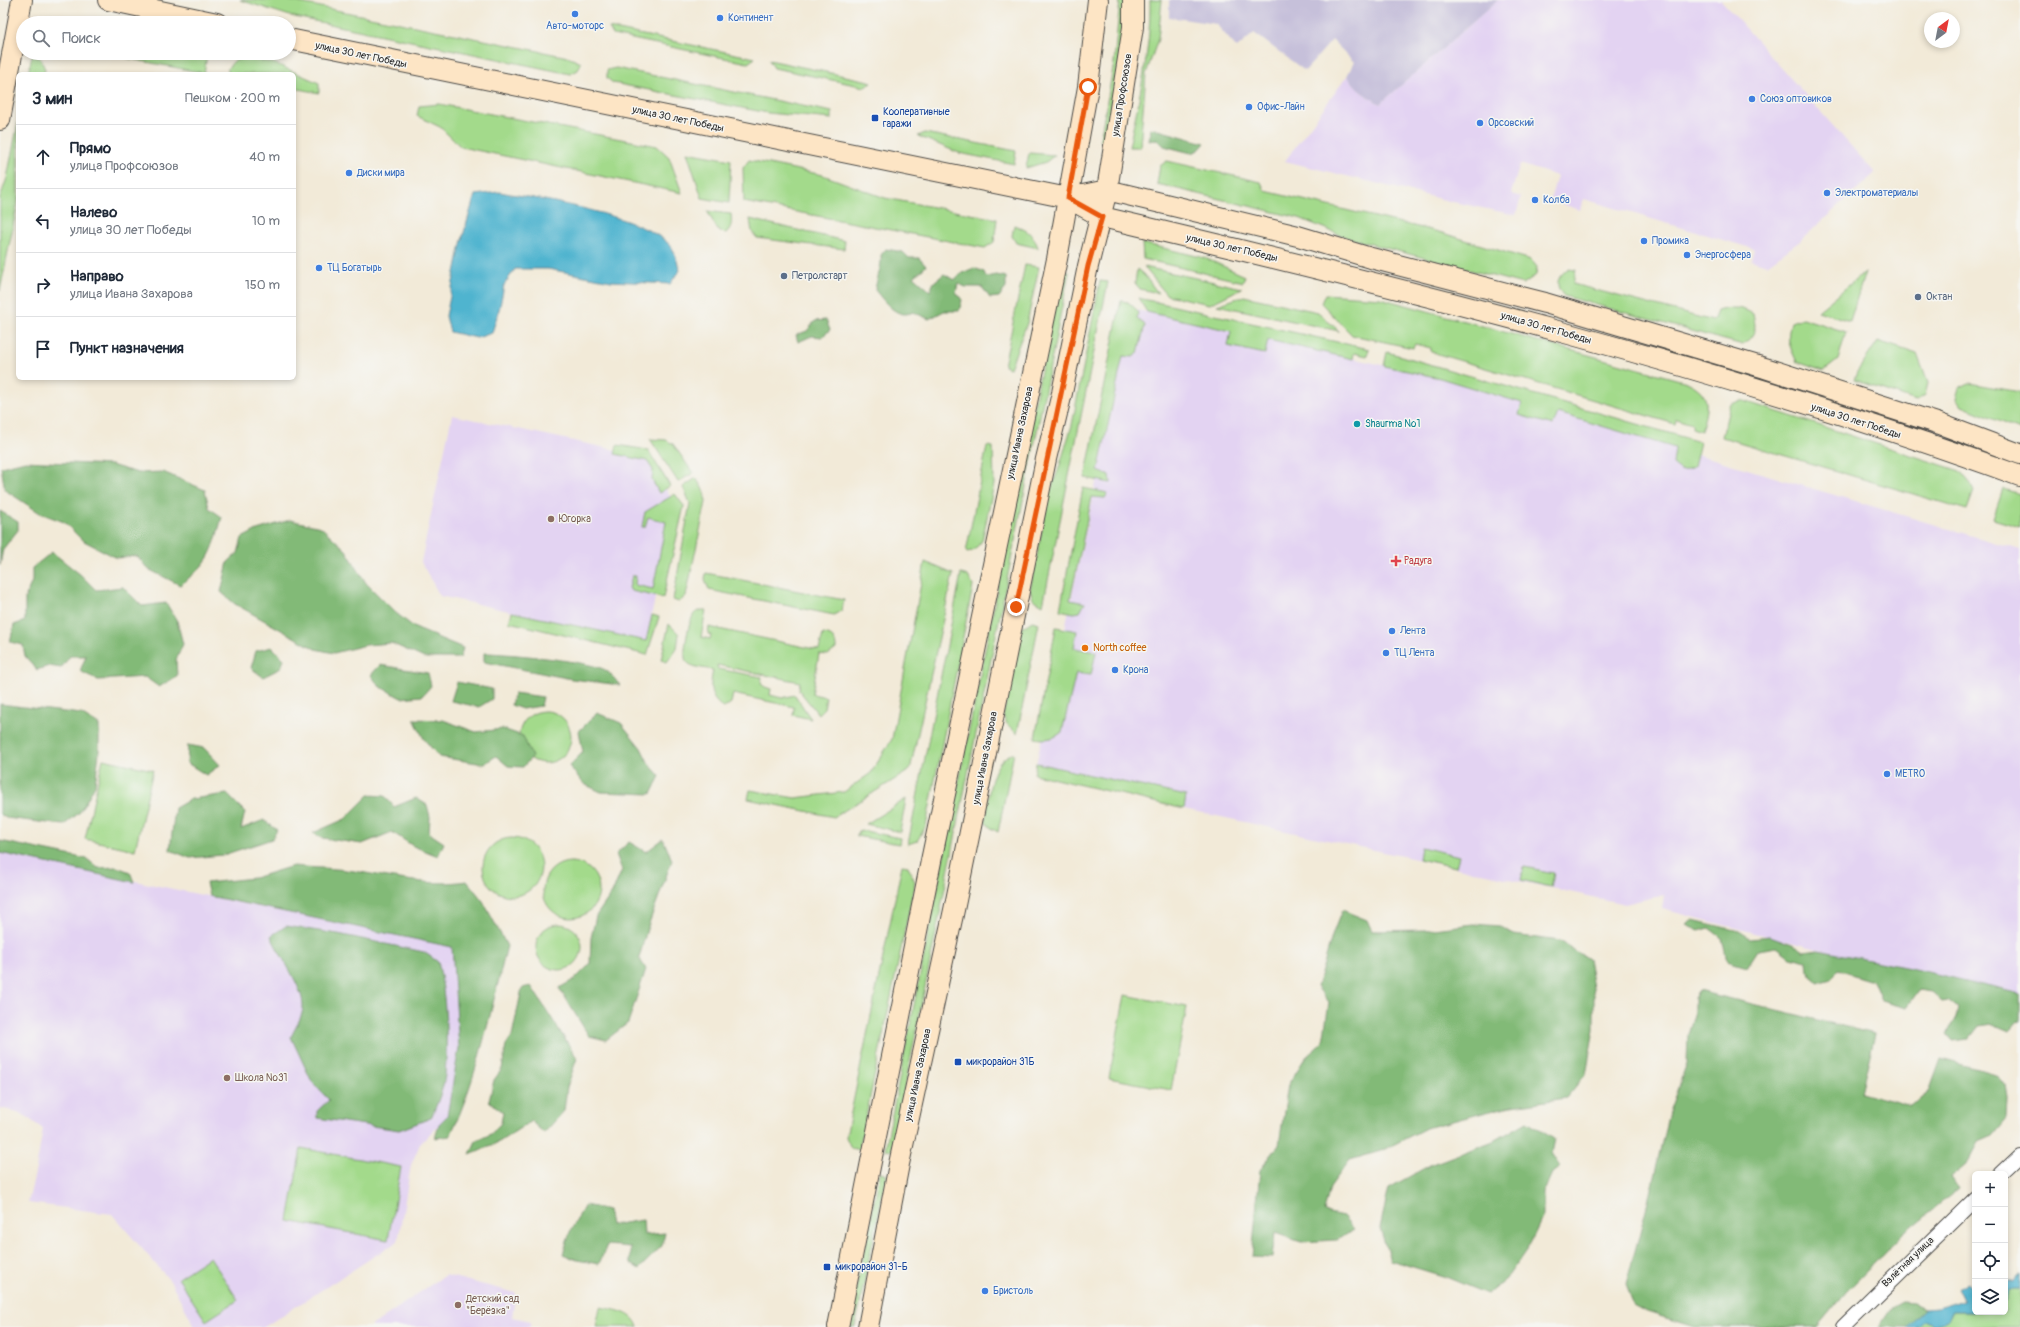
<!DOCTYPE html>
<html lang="ru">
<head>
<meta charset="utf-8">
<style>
	body { margin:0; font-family:Pangolin,sans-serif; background:#f6f6f7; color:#1f2937 }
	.controls { position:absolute; right:12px; bottom:12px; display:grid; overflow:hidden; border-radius:6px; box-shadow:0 2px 6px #0003 }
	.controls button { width:36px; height:36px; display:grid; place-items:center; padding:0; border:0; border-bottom:1px solid #e0e1e3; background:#fff; color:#1f2937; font:20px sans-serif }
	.compass { position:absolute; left:1924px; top:12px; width:36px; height:36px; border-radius:50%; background:#fff; box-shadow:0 2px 6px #0003; rotate:32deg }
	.stop { position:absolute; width:12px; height:12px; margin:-9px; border:3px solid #ea580c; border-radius:50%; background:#fff }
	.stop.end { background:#ea580c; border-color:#fff; box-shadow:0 1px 4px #0008 }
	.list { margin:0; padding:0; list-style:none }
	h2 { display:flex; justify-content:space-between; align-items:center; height:52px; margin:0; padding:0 16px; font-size:17px }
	h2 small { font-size:13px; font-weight:400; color:#747a83 }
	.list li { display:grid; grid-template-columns:26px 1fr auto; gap:12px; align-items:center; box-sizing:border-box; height:64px; padding:0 16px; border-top:1px solid #e0e1e3 }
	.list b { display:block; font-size:15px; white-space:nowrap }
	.list p { margin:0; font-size:13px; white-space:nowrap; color:#747a83 }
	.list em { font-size:13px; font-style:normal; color:#747a83 }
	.icon { flex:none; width:22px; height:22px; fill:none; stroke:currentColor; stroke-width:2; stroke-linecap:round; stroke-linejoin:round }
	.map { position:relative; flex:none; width:2020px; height:1327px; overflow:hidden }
	.search { position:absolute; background:#fff; box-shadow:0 2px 6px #0003; left:16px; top:16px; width:280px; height:44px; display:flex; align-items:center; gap:10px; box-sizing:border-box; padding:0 14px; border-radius:22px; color:#747a83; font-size:15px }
	.panel { position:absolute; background:#fff; box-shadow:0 2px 6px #0003; left:16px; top:72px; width:280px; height:308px; border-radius:6px }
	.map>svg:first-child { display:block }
</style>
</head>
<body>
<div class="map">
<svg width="2020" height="1327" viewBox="0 0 2020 1327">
	<rect width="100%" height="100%" fill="#f6f6f2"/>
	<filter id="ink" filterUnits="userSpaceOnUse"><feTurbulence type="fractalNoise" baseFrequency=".025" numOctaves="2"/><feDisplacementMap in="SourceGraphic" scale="8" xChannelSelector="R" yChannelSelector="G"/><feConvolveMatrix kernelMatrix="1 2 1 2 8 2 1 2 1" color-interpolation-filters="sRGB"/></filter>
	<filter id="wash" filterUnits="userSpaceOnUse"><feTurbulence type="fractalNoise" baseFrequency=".012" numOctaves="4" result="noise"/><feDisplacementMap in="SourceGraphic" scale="16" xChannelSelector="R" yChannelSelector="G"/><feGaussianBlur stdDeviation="0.9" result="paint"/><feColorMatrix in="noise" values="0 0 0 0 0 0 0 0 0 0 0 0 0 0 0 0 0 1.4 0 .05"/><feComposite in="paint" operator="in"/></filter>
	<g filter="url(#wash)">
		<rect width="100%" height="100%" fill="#f2ead8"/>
		<path fill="#e3d3f2" d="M1498,0H1721L1875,173L1800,241L1767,265L1751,260L1754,249L1584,199L1580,210L1550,200L1557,176L1520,164L1511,194L1521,197L1516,215L1453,202L1285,161L1347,76L1361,92L1380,104Z
			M1133,309L1440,378L2020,550V1001L1662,909L1664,895L1625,904L1184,809L1034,774Z
			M452,415L616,450L647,461L675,503L646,641L440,596L421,562Z
			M0,853L452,947L459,1048L447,1116L420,1144L411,1165L398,1241L264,1327H195L171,1282L112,1214L28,1203L37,1164L43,1129L21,1113L0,1108Z
			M445,1275L516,1293L512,1317L531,1321L530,1327H370Z"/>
		<path fill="#c6c0da" d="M1169,0H1498L1380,104L1361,92L1347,76L1354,62L1332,40L1305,71L1254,33L1237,48L1216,24L1169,17Z"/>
		<path fill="#a3da8b" stroke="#67825b" d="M240,0H286L568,57L581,63L578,70L570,74L290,16Z
			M1120,0H1125C1126,45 1113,96 1105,141L1100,140L1114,63Z
			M1150,0H1162L1158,39L1146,74L1140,147H1129C1139,99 1151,49 1150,0Z
			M609,28L755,58L748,63L613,35Z
			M122,53H203L207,56L204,73L126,58Z
			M32,56L40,58L45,69L44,74H28Z
			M245,58L274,63L319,83V93L294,88V74H228V68L234,61Z
			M769,60L864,80L872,82L865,87L774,68Z
			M616,68L832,112V119L768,113L613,83L607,78V70Z
			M439,104L657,146L669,157L682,193L461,147L440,127L417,116L419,106Z
			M18,123V201L0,291V198L7,178Z
			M925,133L1016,151L1014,164L959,153L918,136Z
			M687,152L731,160L729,203L702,198Z
			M1029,153L1055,155L1046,162L1026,168Z
			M749,160L823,175L885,198L997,219L994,242L985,248L744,202L743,168Z
			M1167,161L1261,182L1265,191L1439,232L1531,260L1537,267L1536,275L1523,284L1348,238L1299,218L1157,184L1160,166Z
			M707,211L731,214C732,223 732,227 726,233L719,232Z
			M750,219L845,241L844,249L757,238L752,232Z
			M1014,225C1027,230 1034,234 1038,248L1016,243L1012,236Z
			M1142,243L1205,258L1245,276L1243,282L1143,259Z
			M1025,265L1039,267L1027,323L1010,368L1004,366Z
			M1144,267L1242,288L1210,304L1167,295Z
			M1137,269L1144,275L1158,293L1140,289L1135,283Z
			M1568,269L1576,270L1573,284L1713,321L1717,311C1731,307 1740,306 1753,314C1757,330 1755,334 1743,345L1564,296C1554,285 1557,277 1568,269Z
			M1061,271L1069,272L892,1151L885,1150Z
			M1865,272L1850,321L1818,311Z
			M1100,281L1108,282L1043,605L1033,599L1030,590L1049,494L1059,468L1072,425Z
			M1325,294L1380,298L1687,382C1713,394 1707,409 1701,431L1692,428V424L1676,419L1675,424L1431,352V348L1415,344L1413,348L1352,335L1321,303Z
			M1244,296L1318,312L1339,331L1217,305Z
			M1138,298L1369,349L1367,356L1354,353L1353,359L1268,340L1265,354L1228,346L1231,331L1147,312Z
			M1121,301L1128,302L1138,311L1137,319L1145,325L1138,353L1133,357L1123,356L1098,471L1110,476L1111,483L1085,478Z
			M1802,318L1846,332L1838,360L1824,371L1797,362C1789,345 1786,340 1791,322Z
			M1878,341L1917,354L1928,383L1925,395L1916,401L1854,380L1857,372Z
			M1387,352L1700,442L1694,467L1682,471L1673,464L1675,448L1558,413L1553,425L1519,415L1522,403L1440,378L1384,366Z
			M1969,383L2020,392V430L1962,406L1956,398L1959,388Z
			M1741,400L1960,471L1971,484L1974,491L1967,510L1722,437L1730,405Z
			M650,439L666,440L673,444L693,473L678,482Z
			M617,445L648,450L670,486L659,493L652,480L653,470L647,461L615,454Z
			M987,446L993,447L994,484L982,541L973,551L966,552Z
			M696,478L704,491L706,502L686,596L679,602L673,600L690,503L683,487Z
			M1083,488L1108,493L1105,498L1092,497L1070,600L1085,603L1080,612L1074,613L1060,610Z
			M2003,489L2020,494V527L1993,519Z
			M675,494L684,506L663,598L631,591L629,588L632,576H636L635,585L653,589L666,522L648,517L645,527H642L645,512Z
			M925,562L953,574L910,770L834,817L748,799L750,790L795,798L844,792L871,773L892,739Z
			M706,573L844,600L842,610L834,615L709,590L705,579Z
			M961,574L968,576L973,586L926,826L917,841L908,844Z
			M701,610H706L701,637L710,639L711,635L708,634L709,627L819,650L823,634C832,635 836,639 836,649L828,655L819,654L812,694L826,697L824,708L818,714L799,690L800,682L717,665L718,669L762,677L761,684L765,687L771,689L770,695L782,698L795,695L811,719L793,715L794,707L733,694L731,703L724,708C708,698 710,686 713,670C705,668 691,668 686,661C682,655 689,618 695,613C696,612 700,611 701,610Z
			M512,612L646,641L652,615L659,617L647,655L509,622Z
			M1032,621L1039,623L1017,734L1007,724L1003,716L1021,629Z
			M669,624L679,634L677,648L667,662L661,660Z
			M1056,627L1077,631L1074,648L1096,652L1091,675L1076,673L1062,732C1054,739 1045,740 1035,738Z
			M519 737a26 26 0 1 1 52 0a26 26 0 1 1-52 0Z
			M1014,753L998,832L991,828L985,821C989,799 988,761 1014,753Z
			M103,759L153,770L135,850L85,839Z
			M1036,763L1186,796L1184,809L1034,774Z
			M906,799L900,832L866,824Z
			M860,830L900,838L899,844L856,836Z
			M483 867a29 29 0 1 1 58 0a29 29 0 1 1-58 0Z
			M1421,847L1459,856L1456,867L1419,859Z
			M543 890a28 28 0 1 1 56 0a28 28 0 1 1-56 0Z
			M902,865L908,866L915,882L859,1150L851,1148L846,1137Z
			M1524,867L1554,873L1551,887L1521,880Z
			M536 947a23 23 0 1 1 46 0a23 23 0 1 1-46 0Z
			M1125,995L1187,1007L1171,1090L1109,1078Z
			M301,1148L401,1167L388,1240L288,1221Z
			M880,1173L887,1174L855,1327H848Z
			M210,1257L238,1300L206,1321L178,1278Z
			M2009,1289H2020V1327H1917L1924,1320L1935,1325L1952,1311L2005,1312V1302Z
			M600,1307C614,1310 633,1311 638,1327H596Z"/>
		<path fill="#82ba77" stroke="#567251" d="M1151,128L1205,143L1199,150L1191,153L1164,146L1157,139L1149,141Z
			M886,249L903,252L909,258H919L926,266L914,277L930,291L934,282L944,274L954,280L962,273L974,268L984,272L986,277L996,275L1006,277V288L999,297L990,298L982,287H966L958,284L956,292L962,300L959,311H944L929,319L913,312C897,320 885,302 875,290C877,277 882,267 881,255Z
			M826,320L830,330L822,337L812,336L798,342L796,335L807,331L815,321Z
			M25,461L111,465L138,473L163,472L205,490L209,508L222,517C212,553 211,562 180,585L148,569L137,556L117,558L82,540L64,522L40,513L5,490L1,467Z
			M0,511L18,522V530L3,549L0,565Z
			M290,520L321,527L346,550L366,583L396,613L415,628L463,648L460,658H424L391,643L366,645L334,653L315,649L235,604L221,592L228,562L238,553L242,538L257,530Z
			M52,552L81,575L96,590L123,587L142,606L166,603L177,621L183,644L176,660L177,676L159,687L145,677L98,680L80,671L86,656H70L61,668L49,666L37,670L25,656L23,645L10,642L14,625L25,621V598L32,581V568Z
			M272,647L284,659L281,668L263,677L251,668L256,651Z
			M484,653C504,653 594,661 607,671C612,675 616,681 620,685L572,679L484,662Z
			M380,665L428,673L431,686L422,696L401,698L379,686L371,675Z
			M457,682L492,689V699L479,707L451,701Z
			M514,693L543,697L541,706L522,709L511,705Z
			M0,704L81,714L99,725V753L95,785L80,812L64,825L6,818L0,814Z
			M597,713L621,723L641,748L649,764L660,776L651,794L601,792L584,784L569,766L583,752L579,731Z
			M414,719L443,720L476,732L503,729L523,736L532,757L523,767L508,766L496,756L484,764L439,757L424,739Z
			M188,745L204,748L220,765L206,775L187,763Z
			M227,794L245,812L241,829L264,820L277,830L272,839L223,855L190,858L170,850L175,808L191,799Z
			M369,795L385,796L394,807L416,798L427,805L430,817L429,833L444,843L438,856L413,846L392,832L362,844L322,838L313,833L345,819Z
			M663,839L672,860L647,929L639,958L646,969L628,1023L606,1040L589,1036L559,988L575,979L590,964L591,938L596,916L612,893L622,870L616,854L629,842L646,852Z
			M0,841L87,859L98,868L117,867L130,872L134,882L0,853Z
			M293,866C313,868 334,868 354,871C391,877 429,887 467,881L483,901L507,946C491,1009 478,1077 450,1136L435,1138L439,1124L447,1116L459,1048L452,947L209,896L206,883L254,878Z
			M1342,910L1367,920L1372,931L1426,930L1473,924L1500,926L1514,935L1560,941L1588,959L1594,994V1029L1586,1074L1566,1098L1506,1107L1426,1128L1381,1151L1350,1160L1330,1187L1324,1212L1343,1216L1354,1229L1337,1240L1301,1242L1275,1233L1272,1258L1252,1257L1260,1170L1279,1145L1288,1085L1305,1058L1323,1042L1329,1002L1317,987L1333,933Z
			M1693,920L1739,931L1750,938L1770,936L1792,944L1804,952L1818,950L1915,969L2020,994V1022L2018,1021L2009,1031L1993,1024L1979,1026L1969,1039L1953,1041L1947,1034L1956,1018L1958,1008L1948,1000L1942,1001L1932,992L1919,990L1907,1007L1881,1000L1873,981L1838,970L1831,979L1817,983L1808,970L1807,961L1790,957L1777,947L1758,950L1747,967L1727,961L1722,938L1709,928L1699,931L1686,925Z
			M286,926L338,934L424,952L438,962C446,993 448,1042 445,1075C443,1090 437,1104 431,1118L399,1130L317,1118V1111L329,1100L312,1082L291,1037C295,1028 303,1016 303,1007C304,988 279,955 271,936Z
			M531,986L577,1058L567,1087L564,1111L544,1133L531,1121L499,1142L470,1154L476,1141L491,1134L501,1123L503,1112L489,1101L494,1080L502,1069L506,1045L512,1036L522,988Z
			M1699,991L1875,1034L1861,1092L1911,1106L1929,1092L1941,1059L1997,1074L2006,1086L2008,1099L2007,1119L1993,1136L1979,1142L1968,1163L1951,1178L1958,1189L1904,1233L1846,1292L1817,1327H1694L1647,1312L1634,1305L1626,1285L1650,1194L1669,1112L1687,1063L1688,1034L1694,1015V998Z
			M1527,1122L1554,1139L1551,1153L1560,1167L1552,1173L1543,1193V1216L1529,1246L1506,1279L1487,1294L1446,1277L1390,1260L1380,1228L1389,1188L1430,1165L1496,1140Z
			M585,1205L608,1210L611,1225L643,1220L644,1235L665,1233L662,1246L639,1269L630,1263V1247L607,1245L599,1264L577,1260L563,1254L570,1232Z
			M1902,1303L1914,1304L1925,1309L1906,1327H1879L1891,1309Z"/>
		<path fill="#50b4cf" stroke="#3e707d" d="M499,192C541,199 641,215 670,245C675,250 677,263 680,270L670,284L611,281L548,269H515L504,285L500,306L492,333L477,338L450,332L446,316L462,239L475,195Z
			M2020,1274V1289H2009L2005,1302V1280L2014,1281Z
			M1967,1283L1975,1291V1311H1952L1947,1321L1935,1325L1924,1320L1917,1327H1906L1925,1309L1937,1308L1964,1300L1957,1289Z"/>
	</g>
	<g filter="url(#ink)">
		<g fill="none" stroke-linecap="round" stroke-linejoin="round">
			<g stroke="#494845" stroke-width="16">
				<path id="street" d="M2000,1174L2020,1155
					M1843,1327L1975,1198"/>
			</g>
			<g stroke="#494845" stroke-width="22">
				<path id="secondary" d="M108,0L217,23
					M289,39L1068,198L1102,217C1412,290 1721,367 2020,476
					M0,120L22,0
					M1068,198L1107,190L1298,236L1371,258L1545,303L1765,368L1940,424L2020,454
					M838,1327L931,861L1057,259L1088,87L1098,0
					M868,1327L899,1164L954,910L1046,459L1062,393L1088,266L1107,190L1133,27V0"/>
			</g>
			<use href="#street" stroke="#fff" stroke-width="14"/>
			<use href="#secondary" stroke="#fde5c5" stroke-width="20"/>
		</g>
	</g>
	<g fill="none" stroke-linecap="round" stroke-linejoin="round" filter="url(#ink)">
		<path stroke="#ea580c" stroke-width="5" d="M1016,607L1088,266L1102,217L1068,198L1088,87"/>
	</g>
	<g fill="#3f7fe0" stroke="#f6f6f2" stroke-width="1.5">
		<circle cx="575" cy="14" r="4"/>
		<circle cx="720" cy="18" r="4"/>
		<circle cx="1752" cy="99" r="4"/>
		<circle cx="1249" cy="107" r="4"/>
		<circle cx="1480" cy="123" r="4"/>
		<circle cx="349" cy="173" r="4"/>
		<circle cx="1827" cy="193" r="4"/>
		<circle cx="1535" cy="200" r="4"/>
		<circle cx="1644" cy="241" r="4"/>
		<circle cx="1687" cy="255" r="4"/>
		<circle cx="319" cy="268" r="4"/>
		<circle cx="1392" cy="631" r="4"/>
		<circle cx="1386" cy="653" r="4"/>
		<circle cx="1115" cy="670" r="4"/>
		<circle cx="1887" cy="774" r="4"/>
		<circle cx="985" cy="1291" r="4"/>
	</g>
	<g fill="#1a4fb4" stroke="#f6f6f2" stroke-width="1.5">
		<rect x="871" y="114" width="8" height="8" rx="2"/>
		<rect x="954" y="1058" width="8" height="8" rx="2"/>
		<rect x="823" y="1263" width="8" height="8" rx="2"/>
	</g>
	<g fill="#5c6f8a" stroke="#f6f6f2" stroke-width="1.5">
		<circle cx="784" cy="276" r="4"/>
		<circle cx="1918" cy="297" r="4"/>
	</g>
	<circle fill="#0f9aa8" stroke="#f6f6f2" stroke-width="1.5" cx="1357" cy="424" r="4"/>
	<g fill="#8d6e63" stroke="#f6f6f2" stroke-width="1.5">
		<circle cx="551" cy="519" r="4"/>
		<circle cx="227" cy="1078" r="4"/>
		<circle cx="458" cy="1305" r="4"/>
	</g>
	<path fill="#e0444e" stroke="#f6f6f2" stroke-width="1.5" d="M1394 555h4v4h4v4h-4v4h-4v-4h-4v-4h4z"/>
	<circle fill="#e8710a" stroke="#f6f6f2" stroke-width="1.5" cx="1085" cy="648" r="4"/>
	<g text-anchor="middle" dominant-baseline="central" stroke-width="3" stroke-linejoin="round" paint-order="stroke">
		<g font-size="10" fill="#366cbe" stroke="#f6f6f2" text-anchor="start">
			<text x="728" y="18">Континент</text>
			<text x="575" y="26" text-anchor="middle">Авто-моторс</text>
			<text x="1760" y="99">Союз оптовиков</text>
			<text x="1257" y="107">Офис-Лайн</text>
			<text x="1488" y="123">Орсовский</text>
			<text x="357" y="173">Диски мира</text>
			<text x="1835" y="193">Электроматериалы</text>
			<text x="1543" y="200">Колба</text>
			<text x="1652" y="241">Промика</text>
			<text x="1695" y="255">Энергосфера</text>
			<text x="327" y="268">ТЦ Богатырь</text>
			<text x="1400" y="631">Лента</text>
			<text x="1394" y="653">ТЦ Лента</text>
			<text x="1123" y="670">Крона</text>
			<text x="1895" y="774">METRO</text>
			<text x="993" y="1291">Бристоль</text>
		</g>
		<g font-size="10" fill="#2b2b2b" stroke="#f6f6f2">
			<text transform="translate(361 55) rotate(12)">улица 30 лет Победы</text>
			<text transform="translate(1122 95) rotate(-81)">улица Профсоюзов</text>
			<text transform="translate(678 119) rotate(12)">улица 30 лет Победы</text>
			<text transform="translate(1232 248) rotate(13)">улица 30 лет Победы</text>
			<text transform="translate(1546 328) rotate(16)">улица 30 лет Победы</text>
			<text transform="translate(1856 421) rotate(18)">улица 30 лет Победы</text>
			<text transform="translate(1020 433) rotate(-78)">улица Ивана Захарова</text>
			<text transform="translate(985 758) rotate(-79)">улица Ивана Захарова</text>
			<text transform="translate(918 1075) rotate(-78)">улица Ивана Захарова</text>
			<text transform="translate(1908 1262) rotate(-44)">Взлётная улица</text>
		</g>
		<g font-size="10" fill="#164399" stroke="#f6f6f2" text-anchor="start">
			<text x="883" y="112">Кооперативные<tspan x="883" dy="12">гаражи</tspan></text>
			<text x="966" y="1062">микрорайон 31Б</text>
			<text x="835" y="1267">микрорайон 31-Б</text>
		</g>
		<g font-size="10" fill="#4e5e75" stroke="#f6f6f2" text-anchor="start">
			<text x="792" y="276">Петролстарт</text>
			<text x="1926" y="297">Октан</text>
		</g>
		<g font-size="10" fill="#0d838f" stroke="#f6f6f2" text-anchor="start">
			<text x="1365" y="424">Shaurma №1</text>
		</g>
		<g font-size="10" fill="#785e54" stroke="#f6f6f2" text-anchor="start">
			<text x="559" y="519">Югорка</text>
			<text x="235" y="1078">Школа №31</text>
			<text x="466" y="1299">Детский сад<tspan x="466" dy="12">"Берёзка"</tspan></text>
		</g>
		<g font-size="10" fill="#be3a42" stroke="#f6f6f2" text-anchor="start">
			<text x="1404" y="561">Радуга</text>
		</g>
		<g font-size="10" fill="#c56008" stroke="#f6f6f2" text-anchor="start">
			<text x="1093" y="648">North coffee</text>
		</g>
	</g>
</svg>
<div class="controls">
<button>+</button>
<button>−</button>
<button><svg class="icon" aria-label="locate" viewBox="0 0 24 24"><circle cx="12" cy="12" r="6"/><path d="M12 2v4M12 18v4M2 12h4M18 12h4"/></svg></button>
<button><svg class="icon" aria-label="layers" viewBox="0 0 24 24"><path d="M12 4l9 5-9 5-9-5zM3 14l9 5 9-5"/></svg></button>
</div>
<svg class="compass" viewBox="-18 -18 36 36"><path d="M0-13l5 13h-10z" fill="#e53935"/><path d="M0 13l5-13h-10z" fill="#747a83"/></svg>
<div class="stop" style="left:1088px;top:87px"></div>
<div class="stop end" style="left:1016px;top:607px"></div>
<div class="search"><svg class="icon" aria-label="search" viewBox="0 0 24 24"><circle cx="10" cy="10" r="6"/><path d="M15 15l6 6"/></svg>Поиск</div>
<section class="panel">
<h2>3 мин<small>Пешком · 200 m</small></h2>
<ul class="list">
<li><svg class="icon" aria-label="ahead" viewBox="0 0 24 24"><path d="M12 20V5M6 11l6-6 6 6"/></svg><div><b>Прямо</b><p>улица Профсоюзов</p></div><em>40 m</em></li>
<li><svg class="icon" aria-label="left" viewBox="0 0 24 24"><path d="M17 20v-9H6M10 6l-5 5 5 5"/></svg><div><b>Налево</b><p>улица 30 лет Победы</p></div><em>10 m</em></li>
<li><svg class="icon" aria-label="right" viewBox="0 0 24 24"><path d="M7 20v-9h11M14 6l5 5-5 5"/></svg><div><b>Направо</b><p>улица Ивана Захарова</p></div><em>150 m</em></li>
<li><svg class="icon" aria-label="arrive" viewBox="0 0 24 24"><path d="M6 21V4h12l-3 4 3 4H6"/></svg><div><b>Пункт назначения</b></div></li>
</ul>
</section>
</div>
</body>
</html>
